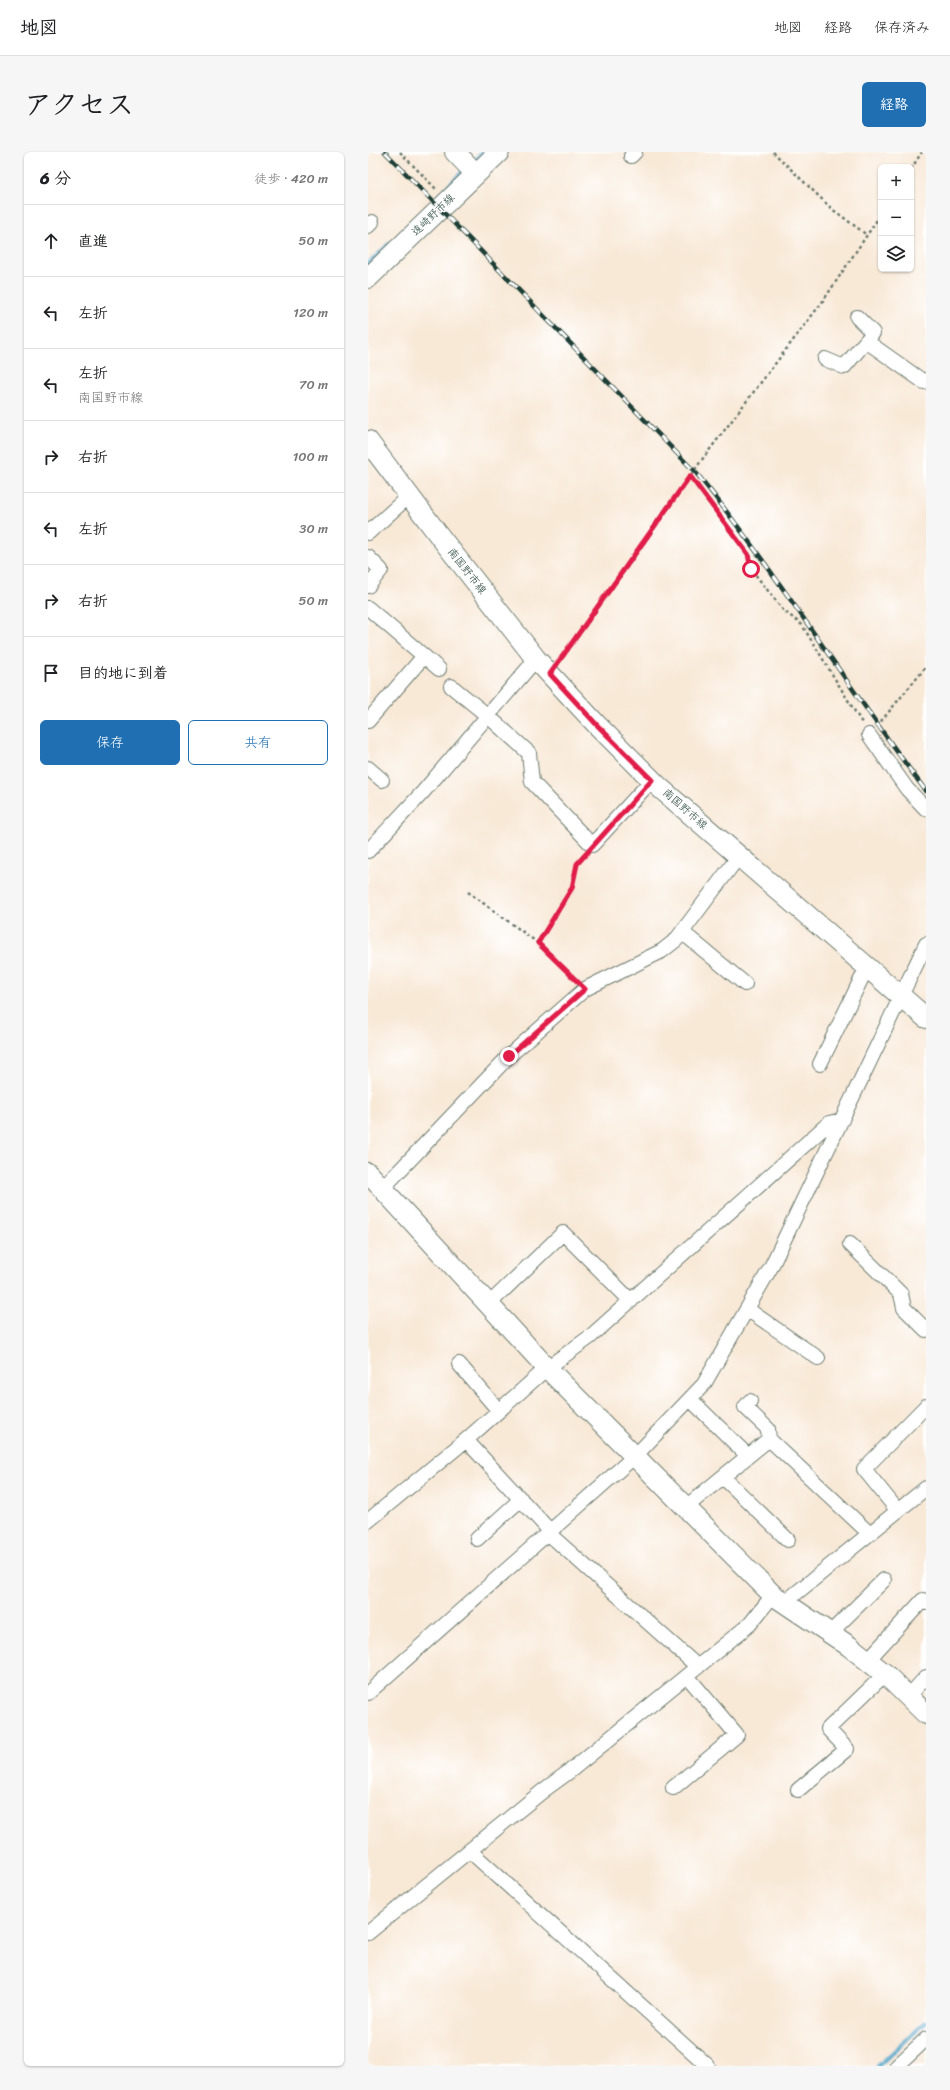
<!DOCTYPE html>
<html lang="ja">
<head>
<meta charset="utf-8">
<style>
	body { margin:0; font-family:Sriracha,"Klee One",sans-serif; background:#f6f6f6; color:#202124 }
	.controls { position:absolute; right:12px; top:12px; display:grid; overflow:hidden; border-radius:6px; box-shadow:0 1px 3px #0004 }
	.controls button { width:36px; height:36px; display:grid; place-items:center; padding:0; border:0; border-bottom:1px solid #e0e0e0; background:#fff; color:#202124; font:20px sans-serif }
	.stop { position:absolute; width:12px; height:12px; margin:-9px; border:3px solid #e11d48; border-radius:50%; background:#fff }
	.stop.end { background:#e11d48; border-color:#fff; box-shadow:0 1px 4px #0008 }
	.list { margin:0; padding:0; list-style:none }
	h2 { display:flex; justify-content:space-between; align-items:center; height:52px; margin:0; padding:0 16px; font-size:17px }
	h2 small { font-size:13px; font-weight:400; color:#757577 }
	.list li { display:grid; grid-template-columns:26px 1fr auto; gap:12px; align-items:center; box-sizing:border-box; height:72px; padding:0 16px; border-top:1px solid #e0e0e0 }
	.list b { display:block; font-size:15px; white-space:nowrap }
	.list p { margin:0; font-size:13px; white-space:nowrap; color:#757577 }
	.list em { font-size:13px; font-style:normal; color:#757577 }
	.actions { display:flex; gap:8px; padding:12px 16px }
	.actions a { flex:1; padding:9px 0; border:1px solid #1f6fb2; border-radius:6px; text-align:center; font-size:14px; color:#1f6fb2 }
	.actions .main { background:#1f6fb2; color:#fff }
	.icon { flex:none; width:22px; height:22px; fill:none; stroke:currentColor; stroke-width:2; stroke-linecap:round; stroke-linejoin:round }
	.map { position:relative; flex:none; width:558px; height:1914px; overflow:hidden; border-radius:6px }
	header { display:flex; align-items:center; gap:24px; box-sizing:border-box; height:56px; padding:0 20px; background:#fff; border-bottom:1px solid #e0e0e0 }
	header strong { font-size:19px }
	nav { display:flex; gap:22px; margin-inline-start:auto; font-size:14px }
	.intro { display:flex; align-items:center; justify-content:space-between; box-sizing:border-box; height:96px; padding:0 24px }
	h1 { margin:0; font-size:28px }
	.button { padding:10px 18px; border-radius:6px; background:#1f6fb2; color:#fff; font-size:14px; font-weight:700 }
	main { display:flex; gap:24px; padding:0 24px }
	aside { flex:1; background:#fff; border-radius:6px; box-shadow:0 1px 3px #0004 }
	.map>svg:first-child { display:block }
</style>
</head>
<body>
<header>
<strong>地図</strong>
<nav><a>地図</a><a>経路</a><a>保存済み</a></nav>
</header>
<div class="intro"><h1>アクセス</h1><a class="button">経路</a></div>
<main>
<aside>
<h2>6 分<small>徒歩 · 420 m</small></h2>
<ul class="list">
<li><svg class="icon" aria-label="ahead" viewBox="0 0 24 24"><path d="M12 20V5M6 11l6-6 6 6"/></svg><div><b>直進</b></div><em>50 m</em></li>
<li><svg class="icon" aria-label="left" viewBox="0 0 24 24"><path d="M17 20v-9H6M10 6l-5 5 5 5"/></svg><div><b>左折</b></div><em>120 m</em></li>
<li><svg class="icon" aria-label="left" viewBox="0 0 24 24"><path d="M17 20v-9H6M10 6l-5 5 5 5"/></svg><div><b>左折</b><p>南国野市線</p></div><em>70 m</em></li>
<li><svg class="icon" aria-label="right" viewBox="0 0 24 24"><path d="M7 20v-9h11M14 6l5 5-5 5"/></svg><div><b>右折</b></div><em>100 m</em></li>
<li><svg class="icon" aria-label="left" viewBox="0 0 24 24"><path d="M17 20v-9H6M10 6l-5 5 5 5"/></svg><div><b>左折</b></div><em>30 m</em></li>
<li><svg class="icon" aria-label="right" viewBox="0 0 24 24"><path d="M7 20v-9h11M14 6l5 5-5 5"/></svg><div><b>右折</b></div><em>50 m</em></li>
<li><svg class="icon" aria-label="arrive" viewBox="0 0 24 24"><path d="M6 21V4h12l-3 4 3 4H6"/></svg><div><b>目的地に到着</b></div></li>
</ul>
<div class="actions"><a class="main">保存</a><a>共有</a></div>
</aside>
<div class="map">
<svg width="558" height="1914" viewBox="0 0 558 1914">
	<rect width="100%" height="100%" fill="#fff"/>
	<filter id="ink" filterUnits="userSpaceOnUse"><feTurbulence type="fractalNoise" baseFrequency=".025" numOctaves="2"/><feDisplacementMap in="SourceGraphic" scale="8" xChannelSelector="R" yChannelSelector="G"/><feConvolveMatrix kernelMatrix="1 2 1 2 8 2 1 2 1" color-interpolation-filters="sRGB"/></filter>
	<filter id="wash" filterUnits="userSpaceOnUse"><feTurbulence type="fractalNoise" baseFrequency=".012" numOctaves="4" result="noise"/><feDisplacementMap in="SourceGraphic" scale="16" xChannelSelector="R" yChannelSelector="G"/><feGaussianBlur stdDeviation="0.9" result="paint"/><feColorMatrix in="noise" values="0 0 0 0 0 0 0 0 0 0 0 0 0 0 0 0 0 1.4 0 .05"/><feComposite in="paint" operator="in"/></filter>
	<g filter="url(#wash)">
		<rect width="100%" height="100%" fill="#f8e8d6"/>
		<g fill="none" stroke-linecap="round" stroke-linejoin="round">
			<path stroke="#4ea6cb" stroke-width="4" d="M105,10L115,0
				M67,48L97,17
				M0,112L22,91
				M510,1914L558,1870"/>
		</g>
	</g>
	<g filter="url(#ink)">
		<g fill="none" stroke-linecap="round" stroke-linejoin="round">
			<g stroke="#6b796d" stroke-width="16">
				<path id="street" d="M263,4L267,0
					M0,74L4,70
					M498,189L556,230L558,228
					M457,207L476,215L505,181L489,165
					M0,381L42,343
					M0,405L13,418L0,434
					M0,456L71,517
					M83,534L120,564L161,601L164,630L224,693L284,628
					M0,569L56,504
					M501,583L539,637L558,657
					M0,616L14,628
					M0,699L55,640L168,507
					M314,780L377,832
					M452,912L499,815
					M14,1037L141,904L217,837L294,799L308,788L371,704
					M482,1092L533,1142L536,1156L558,1178
					M121,1152L195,1081L263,1149
					M379,1157L450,1206
					M91,1212L131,1259
					M322,1247L380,1304
					M382,1249L377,1255L400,1277L401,1287
					M98,1288L182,1379
					M355,1325L420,1388
					M318,1355L401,1287L502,1382
					M530,1359L496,1317L558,1254
					M0,1369L98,1288L179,1216L222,1185L461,971L474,968
					M180,1381L330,1515
					M109,1387L153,1347
					M416,1451L558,1336
					M462,1481L516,1428
					M499,1509L555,1448L558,1451
					M0,1541L268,1303L336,1232L403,1115L558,792
					M540,1545L558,1525
					M305,1636L369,1583L319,1524
					M430,1638L479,1597L460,1577L517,1522
					M102,1699L340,1914
					M0,1781L176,1638L202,1619L382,1472L405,1443
					M529,1914L558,1887"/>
			</g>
			<g stroke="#6b796d" stroke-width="22">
				<path id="secondary" d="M87,0L108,22
					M0,126L131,0
					M0,289L73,386L168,507L229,573L291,635L558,866
					M0,1021L179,1216L405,1443L481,1494L517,1522L558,1562"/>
			</g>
			<path stroke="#6b796d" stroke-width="2.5" stroke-dasharray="3 3" stroke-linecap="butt" d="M32,0L69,38
				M405,0L464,57L499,83
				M543,17L554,0
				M322,324L380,402L383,417L415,458L434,473L494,571
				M192,509L333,309L455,149L513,62
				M509,574L558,515
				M100,740L170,791L208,828
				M170,791L204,736L209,712L217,703"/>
			<use href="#street" stroke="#fff" stroke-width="14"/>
			<use href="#secondary" stroke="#fff" stroke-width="20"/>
			<g stroke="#1f3d34" stroke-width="4.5">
				<path id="rail" d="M17,0L329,322C411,423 479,535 558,639"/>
			</g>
			<use href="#rail" stroke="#fff" stroke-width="3" stroke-dasharray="9" stroke-linecap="butt"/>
		</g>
	</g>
	<g fill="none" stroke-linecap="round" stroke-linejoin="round" filter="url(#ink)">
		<path stroke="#e11d48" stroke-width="5" d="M141,904L217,837L170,791L204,736L209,712L284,628L229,573L182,522L322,324L380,402L383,417"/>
	</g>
	<g text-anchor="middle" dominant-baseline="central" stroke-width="3" stroke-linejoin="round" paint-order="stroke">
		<g font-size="11" fill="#1f3d34" stroke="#fff">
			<text transform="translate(65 63) rotate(-44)">遠崎野市線</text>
			<text transform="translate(99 419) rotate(52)">南国野市線</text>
			<text transform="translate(317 657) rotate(41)">南国野市線</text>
		</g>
	</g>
</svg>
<div class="controls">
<button>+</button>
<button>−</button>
<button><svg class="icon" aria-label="layers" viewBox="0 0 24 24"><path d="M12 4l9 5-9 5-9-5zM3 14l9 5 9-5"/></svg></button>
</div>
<div class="stop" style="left:383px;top:417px"></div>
<div class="stop end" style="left:141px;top:904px"></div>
</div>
</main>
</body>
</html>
